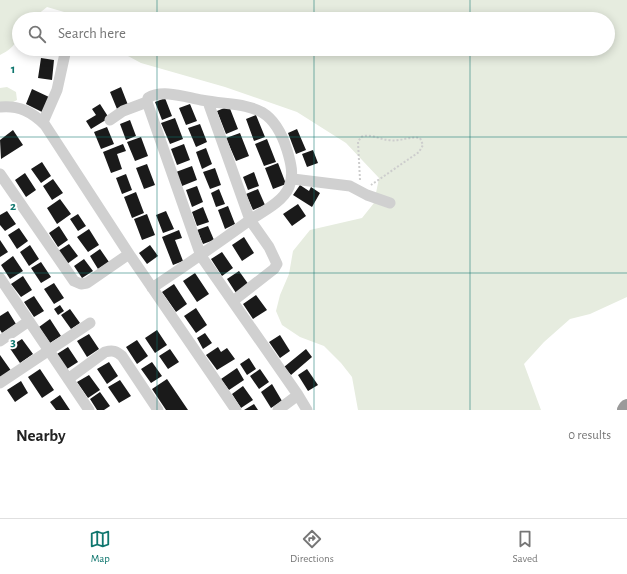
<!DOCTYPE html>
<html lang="en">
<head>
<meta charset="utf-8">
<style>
	body { margin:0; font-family:"Alegreya Sans",sans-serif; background:#f6f6f6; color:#222 }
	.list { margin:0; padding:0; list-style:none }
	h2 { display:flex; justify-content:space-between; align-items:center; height:52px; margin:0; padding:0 16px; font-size:17px }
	h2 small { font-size:13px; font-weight:400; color:#767676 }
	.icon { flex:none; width:22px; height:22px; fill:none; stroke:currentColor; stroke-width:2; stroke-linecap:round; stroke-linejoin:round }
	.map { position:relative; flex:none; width:627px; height:410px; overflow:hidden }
	.search { position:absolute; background:#fff; box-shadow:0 2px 10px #0003; left:12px; right:12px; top:12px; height:44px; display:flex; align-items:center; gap:10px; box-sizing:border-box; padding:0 14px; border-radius:22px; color:#767676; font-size:15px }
	.sheet { height:108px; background:#fff }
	nav { display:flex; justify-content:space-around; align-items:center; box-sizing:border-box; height:56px; border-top:1px solid #e0e0e0; background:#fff; font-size:11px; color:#767676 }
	nav a { display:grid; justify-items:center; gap:2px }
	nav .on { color:#0f766e }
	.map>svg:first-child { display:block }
</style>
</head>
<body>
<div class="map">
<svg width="627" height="410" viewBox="0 0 627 410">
	<rect width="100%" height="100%" fill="#fff"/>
	<path fill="#e6ecdf" d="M0,0H627V297L590,314L570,319L544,342L524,364L541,410H358L352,377L341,363L324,346L300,337L282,325L276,311L280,295L289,274L293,251L310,230L362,218L374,203L379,178L346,143L297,112L225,87L141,63L115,49H608V19H76L71,14L47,7L32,19H19C19,38 18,46 0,55Z
		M7,87L16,92L17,100L11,103L0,104V88Z"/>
	<path fill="#1a1a1a" d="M39,49H57V55L39,53Z
		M41,58L54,60L52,80L38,78Z
		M121,87L128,105L117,109L110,92Z
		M32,89L49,97L42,112L26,104Z
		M165,98L172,116L162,120L155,102Z
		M100,104L109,118L91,129L86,121L96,115L92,109Z
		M190,104L197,121L186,125L179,108Z
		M229,106L238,129L226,134L217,111Z
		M256,115L265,137L254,141L246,119Z
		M175,118L183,139L170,144L161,123Z
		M130,120L136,136L126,140L120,124Z
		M200,124L207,142L196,147L188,128Z
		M107,127L114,144L101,149L94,132Z
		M297,129L306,150L296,154L288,133Z
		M13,130L23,145L1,159L0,140Z
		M240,133L249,156L236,161L226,138Z
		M141,137L148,156L135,161L127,142Z
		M267,139L276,162L264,166L255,144Z
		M123,144L126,151L117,154L122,169L111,173L103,152Z
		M184,144L190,160L177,165L171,149Z
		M206,148L212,164L202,169L196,152Z
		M313,150L318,163L307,167L302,154Z
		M42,162L51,176L41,183L31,169Z
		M278,163L286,184L273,189L265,168Z
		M147,164L155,185L144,189L136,168Z
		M192,166L197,180L182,186L176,172Z
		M215,168L221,185L210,189L203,172Z
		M254,172L259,186L248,190L243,177Z
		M25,173L36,190L26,197L15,180Z
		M126,174L132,190L122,194L116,178Z
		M53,179L63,193L52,200L43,186Z
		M300,185L309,191L311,187L320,193L312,207L293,195Z
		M197,186L203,202L192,207L186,190Z
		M219,189L225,204L216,207L211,193Z
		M258,189L265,205L253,210L246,194Z
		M136,192L144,213L132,218L124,197Z
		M60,199L71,214L57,224L47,208Z
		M298,204L306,216L292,226L283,214Z
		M228,206L235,224L225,229L218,210Z
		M203,207L209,222L197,226L192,212Z
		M7,211L16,224L5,231L0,225V215Z
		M166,211L174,229L163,233L156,215Z
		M78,214L86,226L78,231L70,219Z
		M147,214L155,235L142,240L134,219Z
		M59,226L68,240L58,247L49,233Z
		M208,226L214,240L203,244L197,230Z
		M19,228L28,241L17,249L8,235Z
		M89,229L99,245L88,252L77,237Z
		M179,230L182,238L175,240L183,261L173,265L162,237Z
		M244,237L254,253L242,261L232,245Z
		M0,240L8,252L0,257Z
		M69,244L78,256L67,264L58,251Z
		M30,245L39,259L29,266L20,252Z
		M150,245L158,256L147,264L139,253Z
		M100,249L109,262L98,269L90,256Z
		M222,252L233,268L222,276L211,259Z
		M13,256L23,271L10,279L1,265Z
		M84,259L93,271L82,278L74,266Z
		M41,262L51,277L41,283L31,268Z
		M239,271L249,285L236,293L227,279Z
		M195,273L209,294L197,302L183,281Z
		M23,276L32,290L21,297L11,284Z
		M54,283L64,298L54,304L44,289Z
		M174,284L187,304L176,312L162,292Z
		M256,295L267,310L253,319L243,304Z
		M34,296L44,311L34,317L24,302Z
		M60,305L64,311L58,315L54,309Z
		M196,308L207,325L196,333L184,316Z
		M70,309L80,323L71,329L61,315Z
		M8,311L16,324L2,333L0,330V316Z
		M50,319L61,336L50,343L39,327Z
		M157,330L167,345L155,353L145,338Z
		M205,333L212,343L203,349L197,338Z
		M89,334L99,349L87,357L77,341Z
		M280,335L290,351L280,358L269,342Z
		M22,339L33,354L20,363L9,347Z
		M137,340L148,356L137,364L126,347Z
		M68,347L78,362L67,369L57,354Z
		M218,347L221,352L227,348L235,359L217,370L206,355Z
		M170,349L179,362L168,369L159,356Z
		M306,349L312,357L291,375L284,367Z
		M0,355L12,372L0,377Z
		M249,358L256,369L247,375L240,364Z
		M109,362L118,376L107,384L97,369Z
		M152,362L162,376L151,383L141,369Z
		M237,368L244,380L229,390L221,379Z
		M40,369L54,390L42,398L28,377Z
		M260,369L269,382L259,389L250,376Z
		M307,369L318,385L308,391L298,375Z
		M89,375L100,390L88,398L77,382Z
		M167,379L188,410H166L152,389Z
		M120,380L131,396L119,403L108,387Z
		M21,381L28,393L15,402L7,390Z
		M272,384L282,401L271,408L261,392Z
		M243,386L253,400L241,408L232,394Z
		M100,392L110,406L104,410H97L90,399Z
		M60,395L70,410H56L50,402Z
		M254,404L258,410H244Z"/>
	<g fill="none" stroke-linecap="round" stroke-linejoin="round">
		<path stroke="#cdcdcd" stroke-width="2" stroke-dasharray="2 2" stroke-linecap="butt" d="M360,180L358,142L361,137C370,133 378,139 388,140C400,142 409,136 420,138L423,145L419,152L371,185"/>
		<path stroke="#d0d0d0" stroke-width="11" d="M208,102L250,220L269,247L277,264L274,269L233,301
			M0,107C19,105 32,112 45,125L129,254L236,410
			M110,120L123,111L147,102
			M43,122L57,90L66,49
			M0,174L74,281L81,284L87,283L129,254
			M293,179L350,186L367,195L390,203
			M0,278L89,410
			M152,288C185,266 218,243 250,220C262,212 283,202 289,187C294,175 291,163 287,150C271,99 245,108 201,100C185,97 162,89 148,98L147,102L201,256L298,395L307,410
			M0,341L29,321
			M68,379L105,352C113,350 116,351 122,356L158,410
			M0,383L90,323
			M278,410L298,395"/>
		<path stroke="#9a9a9a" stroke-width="16" d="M625,410L627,407"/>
	</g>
	<path fill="none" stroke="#0f766e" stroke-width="1" stroke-opacity="0.55" d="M157,0V19M314,0V19M470,0V19M157,49V410M314,49V410M470,49V410M0,137H627M0,273H627"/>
	<g font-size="13" text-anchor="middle" font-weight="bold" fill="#0f766e" stroke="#fff" stroke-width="4" stroke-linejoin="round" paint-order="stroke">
		<text x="13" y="73">1</text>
		<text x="13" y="210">2</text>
		<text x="13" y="346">3</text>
	</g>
</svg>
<div class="search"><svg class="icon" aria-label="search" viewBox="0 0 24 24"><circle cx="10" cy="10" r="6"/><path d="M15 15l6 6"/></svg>Search here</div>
</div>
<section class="sheet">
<h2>Nearby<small>0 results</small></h2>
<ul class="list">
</ul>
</section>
<nav>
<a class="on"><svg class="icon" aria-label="map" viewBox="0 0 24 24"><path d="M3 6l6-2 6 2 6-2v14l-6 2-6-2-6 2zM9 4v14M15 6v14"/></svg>Map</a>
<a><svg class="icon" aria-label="directions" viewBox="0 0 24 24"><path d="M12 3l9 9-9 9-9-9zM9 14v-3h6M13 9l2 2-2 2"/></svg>Directions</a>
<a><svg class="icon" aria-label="saved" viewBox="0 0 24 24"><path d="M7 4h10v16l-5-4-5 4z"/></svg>Saved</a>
</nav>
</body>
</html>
